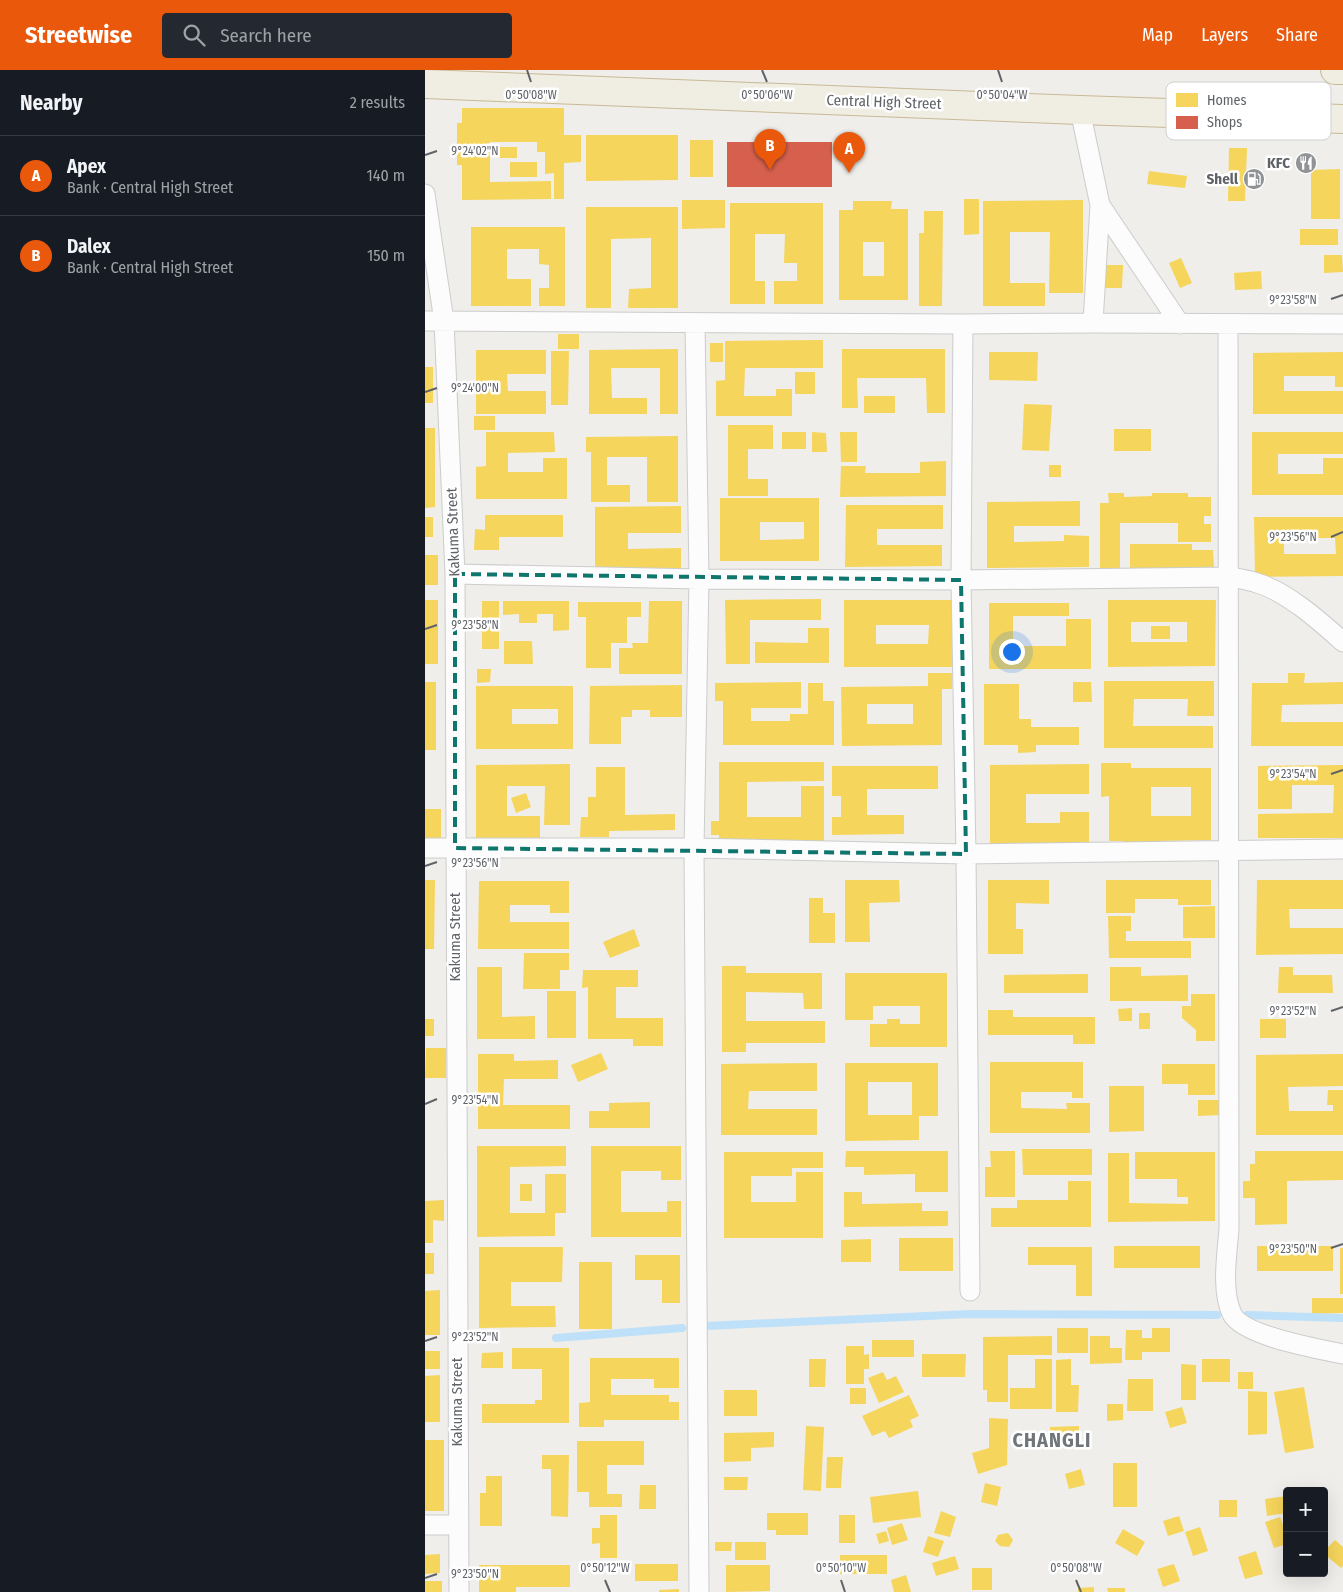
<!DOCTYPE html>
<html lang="en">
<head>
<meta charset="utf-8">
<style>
	body { margin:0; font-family:"Fira Sans Condensed",sans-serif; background:#242831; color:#f1f3f6 }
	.controls { position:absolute; right:15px; bottom:15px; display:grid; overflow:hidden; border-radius:5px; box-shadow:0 5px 20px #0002 }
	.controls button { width:45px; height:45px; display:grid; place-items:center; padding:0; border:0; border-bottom:1px solid #363941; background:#171b24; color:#f1f3f6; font:25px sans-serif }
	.you { position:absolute; left:586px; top:581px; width:18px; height:18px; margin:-12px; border:4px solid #fff; border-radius:50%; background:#1a73e8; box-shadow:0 0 0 8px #1a73e833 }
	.badge { display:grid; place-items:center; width:32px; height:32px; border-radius:50%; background:#ea580c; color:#fff; font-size:16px; font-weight:700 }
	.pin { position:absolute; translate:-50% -41px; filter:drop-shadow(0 1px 2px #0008) }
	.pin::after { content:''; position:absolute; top:26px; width:18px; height:15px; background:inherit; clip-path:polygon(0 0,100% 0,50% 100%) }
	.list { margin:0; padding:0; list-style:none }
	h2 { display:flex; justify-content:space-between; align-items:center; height:65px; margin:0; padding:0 20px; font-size:21px }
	h2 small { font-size:16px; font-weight:400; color:#9ea1a6 }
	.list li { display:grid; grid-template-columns:32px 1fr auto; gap:15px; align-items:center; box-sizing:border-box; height:80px; padding:0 20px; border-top:1px solid #363941 }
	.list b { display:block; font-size:19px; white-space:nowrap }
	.list p { margin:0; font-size:16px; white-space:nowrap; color:#9ea1a6 }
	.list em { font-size:16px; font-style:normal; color:#9ea1a6 }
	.icon { flex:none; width:28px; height:28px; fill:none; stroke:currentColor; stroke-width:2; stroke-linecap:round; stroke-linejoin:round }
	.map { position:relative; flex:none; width:918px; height:1522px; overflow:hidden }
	header { display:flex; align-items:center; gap:30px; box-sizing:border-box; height:70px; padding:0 25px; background:#ea580c; color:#fff }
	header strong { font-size:24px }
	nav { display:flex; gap:28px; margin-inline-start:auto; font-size:18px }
	.search { width:350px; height:45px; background:#242831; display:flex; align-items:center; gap:12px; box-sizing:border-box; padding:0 18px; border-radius:5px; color:#9ea1a6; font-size:19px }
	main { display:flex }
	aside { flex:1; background:#171b24 }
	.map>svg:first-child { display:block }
</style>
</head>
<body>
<header>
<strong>Streetwise</strong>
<div class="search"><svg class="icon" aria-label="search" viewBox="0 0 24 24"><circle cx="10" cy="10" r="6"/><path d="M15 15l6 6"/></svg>Search here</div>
<nav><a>Map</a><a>Layers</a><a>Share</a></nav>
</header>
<main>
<aside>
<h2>Nearby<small>2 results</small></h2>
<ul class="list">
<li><span class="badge">A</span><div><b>Apex</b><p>Bank · Central High Street</p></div><em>140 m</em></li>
<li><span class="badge">B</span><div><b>Dalex</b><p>Bank · Central High Street</p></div><em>150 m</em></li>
</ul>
</aside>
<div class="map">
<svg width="918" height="1522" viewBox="0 0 918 1522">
	<rect width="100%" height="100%" fill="#efeeea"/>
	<path fill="#f6d55c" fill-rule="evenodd" d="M37,38H139V65H156V92L139,93V129H129V103L120,104V82H112V72H65V112L126,111V129L37,130V95H32V53H37Z
		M161,65H253V110L161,111Z
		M265,70H288V107H265Z
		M75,77H92V88H75Z
		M804,78H822L820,131H803Z
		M85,92H112V107H85Z
		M915,99V149H886V100Z
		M724,101L762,106L760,118L722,114Z
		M539,129H554V164L539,165Z
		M257,130H300V158L257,159Z
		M658,130V223H624L625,162H585V213H620V236H558V131Z
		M428,131H467L466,139H483V230H414V140H428ZM438,172H459V206H438Z
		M305,133H398V234H349V211H372V193H359L360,164H330V211H340V234H305Z
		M161,137H253V238H203L204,219L226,218V168L186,169V238H161Z
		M499,141H518L517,236H494V163H499Z
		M46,157H140V236H114V218H124V195L114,194V179H82V209H106V236H46Z
		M875,159H913V175H875Z
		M899,185H917L918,202L899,203Z
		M756,188L767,213L755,218L744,193Z
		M678,195H698L697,218H677Z
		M836,201L837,219L810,220L809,203Z
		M133,264H154V279H133Z
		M398,270V298H320L319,326H351V319H367V346H291V311L300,310V271Z
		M285,273H298V292H285Z
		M253,279V344H235V298H186L187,328H222V344H164V280Z
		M417,279H520V343H502L501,308H432L433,338H417Z
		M51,280H121V304H82L83,321H121V344H51Z
		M126,281H144L143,335H126Z
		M564,282H613L612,311L564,310Z
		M918,282V317H910V306H859V321H918V344H828V283Z
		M0,297H8V333H0Z
		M370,302H390V324H370Z
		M439,326H470V343H439Z
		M599,334L627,335L624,381L597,380Z
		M49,346H70V360H49Z
		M303,355H348V379H323V409H343V426H303Z
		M0,358H10V437L0,438Z
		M689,359H726V381H689Z
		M61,362H129L130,382L83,383V402H118V388H142V429H51V397L61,396Z
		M357,362H381V379H357Z
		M387,362L401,363L402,382H387Z
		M415,362H432V392H416Z
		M827,362H918V384H853V404H898V388H918V425H827Z
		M253,366V432H222V387H182V415H205V432H166V382H161V367Z
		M521,391V426L415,427L416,396H441L440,403H495V392Z
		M624,395H636V407H624Z
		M683,423H699V427L727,426V423H763V427H786V446H779V454H786V472H753V453H695V501L675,502V433H684Z
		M295,428H394V491H295ZM335,452H379V469L335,470Z
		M655,431V456H589V472L639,471V465L664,466V497L562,498V432Z
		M421,435H518V459H452V475H517V496L420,497Z
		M256,436V463H203V479L256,478V501H170V437Z
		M60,445H138V467H74V480H49L50,459L60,460Z
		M0,447H8V467H0Z
		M829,447H918V506L830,507ZM859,468H910L911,484H859Z
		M705,474H767V480H788L789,498L705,500Z
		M0,485H13V515H0Z
		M396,529V550H325V594H301L300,530Z
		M0,530H13V594H0Z
		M419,530H529V597H419ZM451,555H504L503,574H451Z
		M683,530H791L790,596L683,597ZM706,552H762V572H706Z
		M57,531H74V579H57Z
		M78,531H144V560L128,561V544H112V553H94V544L78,545Z
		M224,531H257V604H194V578H208L207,573H223Z
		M153,532H216V547H202V573H186V598H161V547H153Z
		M564,533H644V546H588V576H641V549H666V599H564Z
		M726,556H745V569H726Z
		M383,558H404V593H330V572L383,573Z
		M79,571H107L108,594H79Z
		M52,599H66L65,612L52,613Z
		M503,603H527V619H517V675L417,676L416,617L503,616ZM442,634H488V654H442Z
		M863,603H880L879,613L918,612V634L857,635L856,652H918V676H826L827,613H863Z
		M679,611H789V646H762L763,629H709L708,656H788V678H679Z
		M0,612H11V680H0Z
		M376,612V638H326V651H365V644H383V613H398V631H409V675H298V631H290V613Z
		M648,612H666L667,632H648Z
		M559,614H594V649H606V657H654V675H611V682L593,683V675H559Z
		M257,615V647H225V640H207V647H196V674H164L165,616Z
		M51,616H148V679H51ZM87,639H133V654H87Z
		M294,692H399V711L322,712V747H376V716H399V772L294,773V765H286V751H294Z
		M676,693H706V698H786V770L731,771V775H698V771H684V726L676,727ZM726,717H766V746H726Z
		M145,694V755H119L120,716H82V746H115V770H51V695Z
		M664,694V724H601V753H635V742H664V777H565V695Z
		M918,695V768H833V744L908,743L909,715H867V739H833V696Z
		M407,696H513V719H442V745H479V764L407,765V747H416V726H407Z
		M171,697H200V745L250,744V760L184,761V767H155L156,747H163V727H171Z
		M101,723L106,737L91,743L86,728Z
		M0,739H16V770H0Z
		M0,810H10L9,879H0Z
		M420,810H474L475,832L444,833L445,872H420Z
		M563,810H624V834L591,833V859H598V884H563Z
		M681,810H786V835H753V829H710V843H681Z
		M832,810H918V839H864L865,858H918V884L831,885Z
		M54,811H144V843H125V835H85V852H144V879H53Z
		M384,828H398V843H410V873H384Z
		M790,836V868H758V837Z
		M683,846H706V861H701V871H766V888H684Z
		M209,859L215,876L185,888L178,872Z
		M99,883H144V900H135V919H98Z
		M297,896H321V903H397V939H379L378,923L321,922V951H400V973H321V982H297Z
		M52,897H77V947L110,946V969H52Z
		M685,897H716V906L763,905V931H685Z
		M854,897H868V905H907L908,923H853Z
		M158,900H213V917H191V948H238V976H208V969H163V917L157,918Z
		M420,903H522V977H445V954H462V949H475V954H495V936H448V950H420Z
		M663,904V923H579V905Z
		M122,921H151V968H122Z
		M766,924H790V971H771V960L757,948V936H766Z
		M707,938V951H694L693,939Z
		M563,940H588V947H670V974H648V965H563Z
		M714,943H725V959H714Z
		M0,949H9V966H0Z
		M835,949H861V968H835Z
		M1,978H21V1008H0Z
		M176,983L183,999L153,1012L146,995Z
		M53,984H89V991L133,990V1009H79L78,1035H145V1059H53Z
		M918,984V1016L863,1017L864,1041H908V1035H902L903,1020H918V1065H831V985Z
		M565,992H658V1028H647V1022H596V1038L642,1039L641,1033H665V1063H565Z
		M392,993V1021H324L323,1039H392V1065H296V994Z
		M420,993H513V1046H494V1070L420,1071ZM443,1012H487V1045H443Z
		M737,994H790V1025H763V1014H737Z
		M684,1016H719V1061L684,1062Z
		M773,1030H796L797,1045L773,1046Z
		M225,1032V1058H164V1041H184V1033Z
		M52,1076H141V1096L85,1097V1143H120V1104H141V1143H130V1166L52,1167Z
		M166,1076H256V1110H236V1101H196V1142H242V1131H256V1167H166Z
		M597,1079H667V1105H598Z
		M421,1081H523V1122H490V1104L439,1105V1097H420Z
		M565,1081H590V1127H560V1097H566Z
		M830,1081H918V1110L862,1111V1154L830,1155V1128H818V1111H825V1094H830Z
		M299,1082H398V1098H367V1106H326V1132H371V1102H398V1168H299Z
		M710,1082H790V1151L683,1152V1083H704V1133L763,1134V1127H752V1109H710Z
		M643,1111H666V1157H566V1138H592V1130H643Z
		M95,1114H107V1131H95Z
		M419,1122H437V1134L497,1133V1141H523V1156L419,1157Z
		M19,1130V1151L8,1150V1173H0V1131Z
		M474,1168H528V1201H474Z
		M446,1169V1192H416V1170Z
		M689,1176H775V1198H689Z
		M832,1176H908V1201H832Z
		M54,1177H138L137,1212H86V1236H130L131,1257L54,1258Z
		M603,1177H667V1226H651V1195H603Z
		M915,1178H918V1224H915Z
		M0,1183H9V1204H0Z
		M210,1185H255V1233H237V1210H210Z
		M154,1192H187V1259H154Z
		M15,1220V1265H0V1221Z
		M887,1228H918V1243L887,1244Z
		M632,1258H663V1283H632Z
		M727,1258H745V1282H717V1290H700L701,1260H717V1268H727Z
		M627,1266V1285H583V1332H562V1320H558V1267Z
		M665,1266H685V1278H697V1293L665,1294Z
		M447,1270H489V1287H447Z
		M421,1276H439V1285L444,1284V1299H439V1314H421Z
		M87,1278H144V1353H57V1334H110V1330H117V1299H87Z
		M0,1281H15V1299H0Z
		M78,1282V1298H56L57,1283Z
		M497,1284H541L540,1307H497Z
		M165,1288H254V1318H229V1309H186V1325H244V1332H254V1350H179V1357H154V1333L165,1332Z
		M384,1289H401L400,1317H384Z
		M610,1289H627V1339H585V1318H610Z
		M646,1289V1315H654L653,1342H631V1290Z
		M777,1289H805V1312H777Z
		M756,1294L771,1295V1330H756Z
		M458,1302L462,1310L471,1306L479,1322L454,1333L443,1308Z
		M813,1302H828V1319H813Z
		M15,1305V1352H0V1306Z
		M703,1309H728V1341H702Z
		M879,1317L889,1378L860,1383L849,1322Z
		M425,1318H441V1334H425Z
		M299,1320H332V1346H299Z
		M823,1321L842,1322V1364L823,1365Z
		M484,1325L494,1346L485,1350L488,1357L464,1368L460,1361L447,1366L437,1346Z
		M682,1334H698V1350L682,1351Z
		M757,1337L762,1353L745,1358L740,1342Z
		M564,1348L583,1349L582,1395L553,1404L547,1383L564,1378Z
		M381,1356L399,1357L396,1421L378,1420Z
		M654,1356V1376H625V1357Z
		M349,1362V1377L326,1378V1391L299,1392V1363Z
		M0,1370H19V1441H0Z
		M152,1371H219V1395H182V1424H197V1437H164V1422H152Z
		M117,1385H144L143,1447L126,1446V1399H117Z
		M402,1387H418L416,1418H401Z
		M688,1393H712V1437H688Z
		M656,1399L660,1415L644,1419L640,1404Z
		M61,1406H77V1456H55V1423H61Z
		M299,1407H323L322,1420H299Z
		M560,1413L576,1417L572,1436L556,1432Z
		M215,1415H231V1439H214Z
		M493,1421L496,1447L448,1453L445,1427Z
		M862,1426V1443L842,1446L840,1429Z
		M794,1430H812V1447H794Z
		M516,1441L531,1447L525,1467L509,1463Z
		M342,1443H383V1465H351V1460H342Z
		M175,1445H192V1488H175V1473L167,1474V1458H175Z
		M414,1445H430V1473H414Z
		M754,1446L759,1461L743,1466L738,1451Z
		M855,1447L862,1465V1474L849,1478L840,1452Z
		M477,1453L483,1470L467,1475L462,1458Z
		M775,1457L783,1481L768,1486L760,1462Z
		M698,1459L720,1472L712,1486L690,1473Z
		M461,1461L464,1471L454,1474L451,1464Z
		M583,1463L588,1470L584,1477L575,1476L570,1471L573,1465Z
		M503,1466L519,1471L513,1487L498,1482Z
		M910,1470L918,1477V1496L916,1498L899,1484V1481Z
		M290,1472H307L306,1481H290Z
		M310,1472H341V1490H310Z
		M831,1481L838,1504L820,1509L813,1487Z
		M15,1484V1503L0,1504V1485Z
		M415,1485H462V1504H415Z
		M530,1486L534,1499L511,1506L507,1493Z
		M210,1494H253V1511H210Z
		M749,1494L755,1511L738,1517L732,1499Z
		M54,1495H145V1517H91V1522H54Z
		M301,1495H345V1521L301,1522Z
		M547,1498H567V1520H547Z
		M481,1505L486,1522H469L466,1510Z
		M0,1511H17V1522H0Z
		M669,1517V1522H653V1518Z
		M682,1518H700V1522H683Z
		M254,1519V1522H234V1520Z"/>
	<path fill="#d6604d" d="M302,72H407V117H302Z"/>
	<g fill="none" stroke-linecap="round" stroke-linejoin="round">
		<path stroke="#bfe0f9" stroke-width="8" d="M822,1245L918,1248
			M281,1256L545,1244L792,1245
			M131,1268L257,1258"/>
		<g stroke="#cbcccc" stroke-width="21">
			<path id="street" d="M655,40L675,135L668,253
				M0,124L19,251L30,504L34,1522
				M675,135L755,254
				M0,251L538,254L668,253L918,254
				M270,253L274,509L269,778L274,1522
				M538,254L536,510L541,784L545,1221
				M803,254C806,556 805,858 804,1159C802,1184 796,1221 807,1244C818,1266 894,1279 918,1284
				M30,504L274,509L536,510L806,507C814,509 824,510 832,513C861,521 896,552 918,572
				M0,778H269L541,784L918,779
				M0,1455H33"/>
		</g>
		<g stroke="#c8b996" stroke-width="30">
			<path id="highway" d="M910,0H918
				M0,14L655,40L918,49"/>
		</g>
		<use href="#street" stroke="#fdfcfc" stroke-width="19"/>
		<use href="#highway" stroke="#f0ede3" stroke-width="28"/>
	</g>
	<path fill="none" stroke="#0f766e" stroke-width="4" stroke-dasharray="10 6" stroke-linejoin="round" d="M30,504L536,510L541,784L30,778Z"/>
	<path fill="none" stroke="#5f6368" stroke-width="2" d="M102,0L106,12M337,0L342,12M573,0L577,12M0,85L12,81M906,229L918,225M0,322L12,318M906,467L918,462M0,559L12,555M906,704L918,700M0,796L12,792M906,941L918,937M0,1034L12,1029M906,1178L918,1174M0,1271L12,1267M0,1508L12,1504M180,1510L185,1522M416,1510L420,1522M651,1510L656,1522"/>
	<defs>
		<g id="restaurant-disc" transform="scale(1.125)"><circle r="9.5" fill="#919496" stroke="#fff"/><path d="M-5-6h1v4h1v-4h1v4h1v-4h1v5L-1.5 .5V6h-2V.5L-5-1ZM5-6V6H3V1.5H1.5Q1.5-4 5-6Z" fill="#fff"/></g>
		<g id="fuel-disc" transform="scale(1.125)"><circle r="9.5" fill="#919496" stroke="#fff"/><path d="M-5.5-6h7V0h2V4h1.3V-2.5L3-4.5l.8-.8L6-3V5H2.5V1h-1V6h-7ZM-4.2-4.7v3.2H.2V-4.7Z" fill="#fff"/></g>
	</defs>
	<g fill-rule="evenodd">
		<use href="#restaurant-disc" x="881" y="93"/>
		<use href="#fuel-disc" x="829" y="109"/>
	</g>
	<g text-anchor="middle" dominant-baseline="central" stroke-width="5" stroke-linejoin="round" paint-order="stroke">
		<g font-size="15" fill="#5f6368" stroke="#fff">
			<text transform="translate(459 32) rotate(2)">Central High Street</text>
			<text transform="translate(28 462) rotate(-92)">Kakuma Street</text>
			<text transform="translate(30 867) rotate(-90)">Kakuma Street</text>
			<text transform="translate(32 1332) rotate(-90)">Kakuma Street</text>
		</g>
		<g font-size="15" font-weight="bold" fill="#5f6368" stroke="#fff" text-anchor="end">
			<text x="865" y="93">KFC</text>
			<text x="813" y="109">Shell</text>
		</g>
		<g font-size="20" font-weight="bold" letter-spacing="1" fill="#70757a" stroke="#fff">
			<text x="627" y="1370">CHANGLI</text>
		</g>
	</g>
	<rect x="741" y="12" width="165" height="58" rx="8" fill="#fff" stroke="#cfd0d2" stroke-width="1"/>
	<rect x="751" y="23" width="22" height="14" fill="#f6d55c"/>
	<rect x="751" y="46" width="22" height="13" fill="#d6604d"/>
	<g font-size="14" fill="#5f6368">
		<text x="782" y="35">Homes</text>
		<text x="782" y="57">Shops</text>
	</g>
	<g font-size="12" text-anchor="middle" fill="#5f6368" stroke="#fff" stroke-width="5" stroke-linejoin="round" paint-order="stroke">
		<text x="106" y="29">0°50'08"W</text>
		<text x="342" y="29">0°50'06"W</text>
		<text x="577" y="29">0°50'04"W</text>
		<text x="50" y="85">9°24'02"N</text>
		<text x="868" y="234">9°23'58"N</text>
		<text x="50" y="322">9°24'00"N</text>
		<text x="868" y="471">9°23'56"N</text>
		<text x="50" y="559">9°23'58"N</text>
		<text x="868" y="708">9°23'54"N</text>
		<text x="50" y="797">9°23'56"N</text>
		<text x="868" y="945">9°23'52"N</text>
		<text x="50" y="1034">9°23'54"N</text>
		<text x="868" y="1183">9°23'50"N</text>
		<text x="50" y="1271">9°23'52"N</text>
		<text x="180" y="1502">0°50'12"W</text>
		<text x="416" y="1502">0°50'10"W</text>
		<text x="651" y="1502">0°50'08"W</text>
		<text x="50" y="1508">9°23'50"N</text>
	</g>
</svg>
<div class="controls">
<button>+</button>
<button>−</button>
</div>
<div class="you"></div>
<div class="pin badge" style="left:424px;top:103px">A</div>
<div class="pin badge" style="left:345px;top:100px">B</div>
</div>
</main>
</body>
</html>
